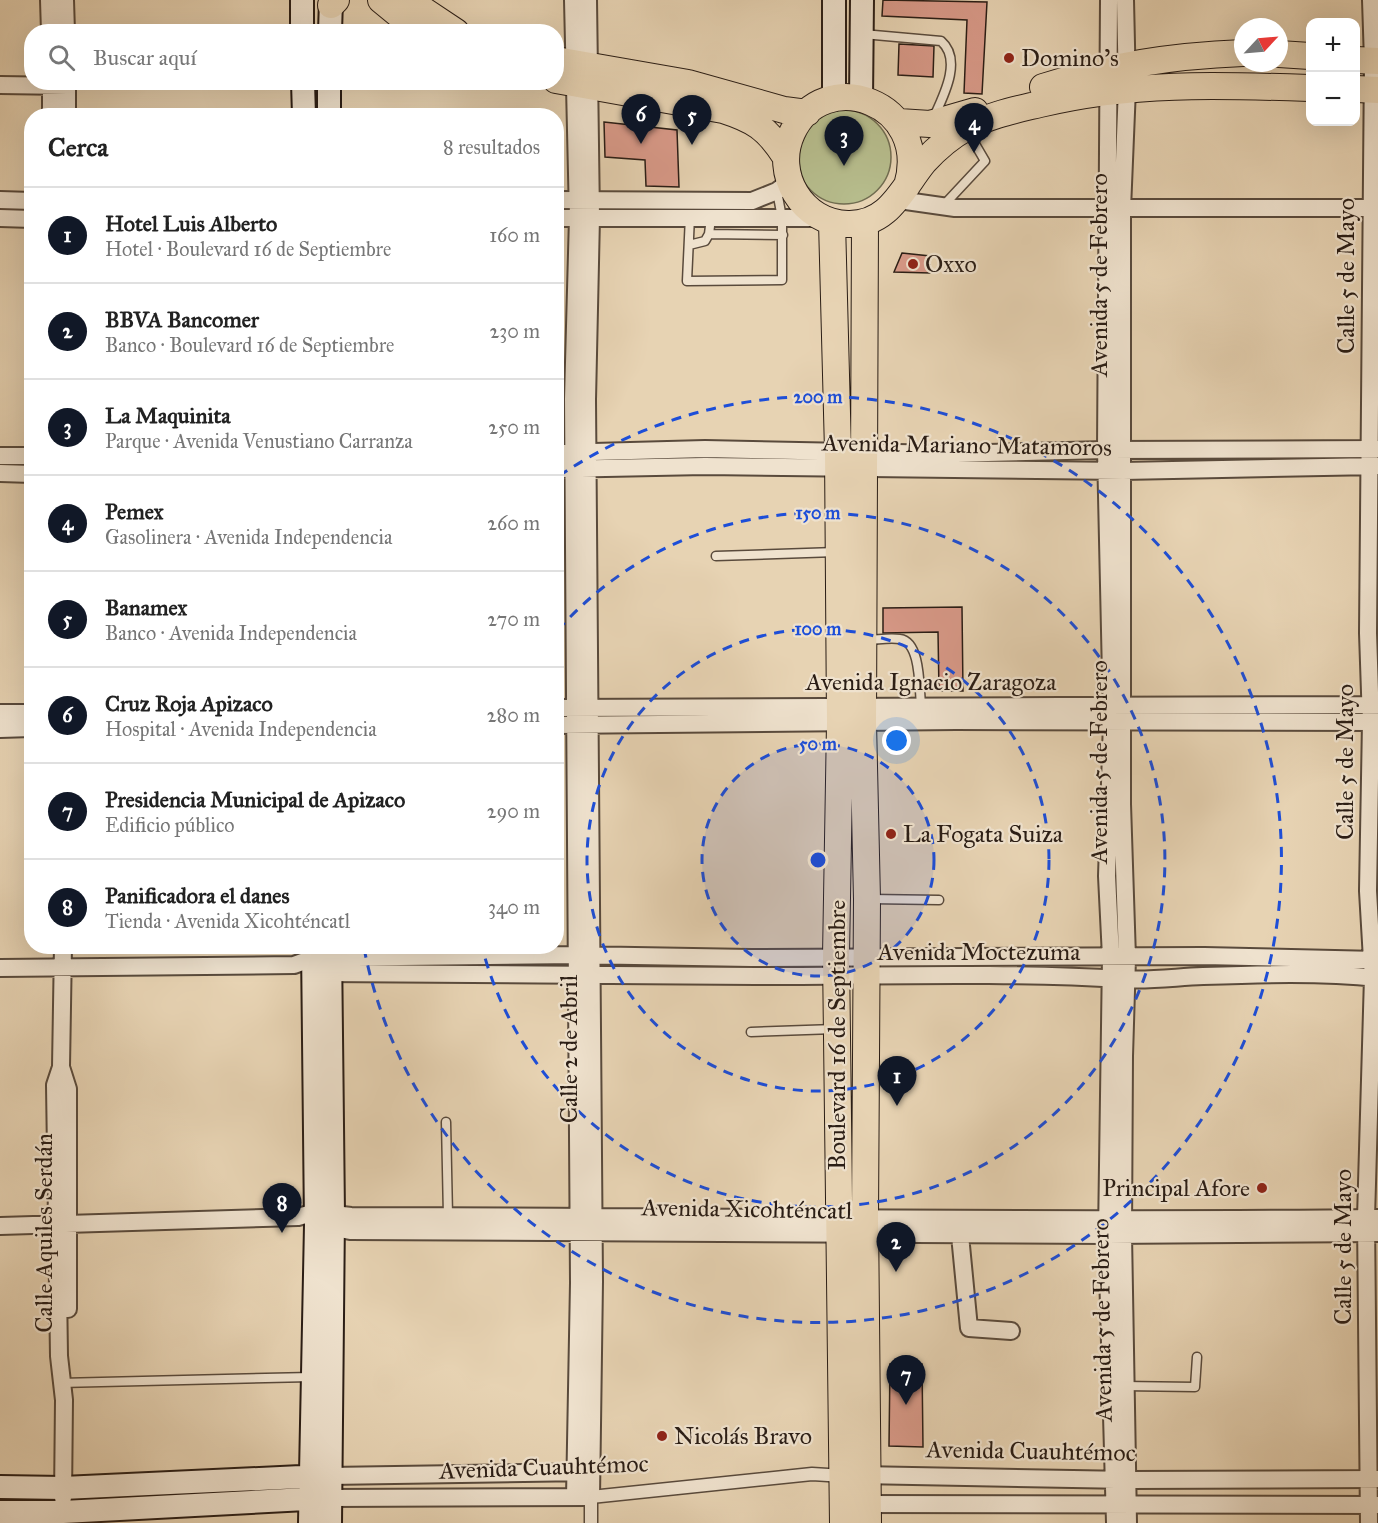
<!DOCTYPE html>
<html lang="es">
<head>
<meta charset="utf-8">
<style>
	body { margin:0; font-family:"IM FELL Great Primer",serif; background:#f2f2f2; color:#222 }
	.controls { position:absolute; right:18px; top:18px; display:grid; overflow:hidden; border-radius:12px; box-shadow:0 6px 24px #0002 }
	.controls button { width:54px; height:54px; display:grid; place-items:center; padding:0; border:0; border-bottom:2px solid #e0e0e0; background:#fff; color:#222; font:30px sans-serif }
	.compass { position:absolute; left:1234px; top:18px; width:54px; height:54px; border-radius:50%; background:#fff; box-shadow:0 6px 24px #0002; rotate:64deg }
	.you { position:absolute; left:897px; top:741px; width:21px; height:21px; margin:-15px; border:4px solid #fff; border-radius:50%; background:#1a73e8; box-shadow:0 0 0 9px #1a73e833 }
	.badge { display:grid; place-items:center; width:39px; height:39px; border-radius:50%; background:#111827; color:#fff; font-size:20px; font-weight:700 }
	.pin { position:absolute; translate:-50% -50px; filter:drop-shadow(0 2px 3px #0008) }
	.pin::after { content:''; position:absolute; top:32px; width:21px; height:18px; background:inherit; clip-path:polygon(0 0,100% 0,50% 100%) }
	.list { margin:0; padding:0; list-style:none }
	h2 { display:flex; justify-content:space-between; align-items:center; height:78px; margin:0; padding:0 24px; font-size:26px }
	h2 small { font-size:20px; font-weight:400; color:#767676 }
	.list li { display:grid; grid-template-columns:39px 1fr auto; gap:18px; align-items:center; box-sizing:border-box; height:96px; padding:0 24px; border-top:2px solid #e0e0e0 }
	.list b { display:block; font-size:22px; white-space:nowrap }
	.list p { margin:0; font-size:20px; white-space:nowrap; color:#767676 }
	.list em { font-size:20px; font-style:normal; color:#767676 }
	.icon { flex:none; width:33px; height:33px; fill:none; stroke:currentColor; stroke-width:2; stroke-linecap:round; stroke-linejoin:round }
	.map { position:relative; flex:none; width:1378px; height:1523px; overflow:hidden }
	.search { position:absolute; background:#fff; box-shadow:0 6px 24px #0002; left:24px; top:24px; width:540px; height:66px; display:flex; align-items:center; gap:15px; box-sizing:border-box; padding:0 21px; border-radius:24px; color:#767676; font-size:22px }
	.panel { position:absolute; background:#fff; box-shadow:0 6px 24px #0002; left:24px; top:108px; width:540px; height:846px; border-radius:24px }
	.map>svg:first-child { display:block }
</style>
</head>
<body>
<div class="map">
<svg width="1378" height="1523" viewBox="0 0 1378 1523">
	<rect width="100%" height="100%" fill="#e7d3b3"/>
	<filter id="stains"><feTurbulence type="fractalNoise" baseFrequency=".00333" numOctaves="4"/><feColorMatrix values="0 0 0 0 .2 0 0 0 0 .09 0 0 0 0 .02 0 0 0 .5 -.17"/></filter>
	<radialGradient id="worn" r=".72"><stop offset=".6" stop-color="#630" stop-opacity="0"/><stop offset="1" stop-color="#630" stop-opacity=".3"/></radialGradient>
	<path fill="#b6bc8c" stroke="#706c50" stroke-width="1.5" d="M797 157a47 47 0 1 1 94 0a47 47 0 1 1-94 0Z"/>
	<path fill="#d89988" stroke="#2a1d15" stroke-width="1.5" d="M883,0L987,2L982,94L964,93L967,20L882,16Z
		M899,44L934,46L933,77L898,75Z
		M604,122L677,130L679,187L646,186L645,160L605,157Z
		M902,253L930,256V273L894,272Z
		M962,607L963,691H939L938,632L883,633V608Z
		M890,1364H922L923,1447L889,1446Z"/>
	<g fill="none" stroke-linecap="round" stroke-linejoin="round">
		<g stroke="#594a3c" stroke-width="11">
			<path id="service" d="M863,34L941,41C963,60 943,97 933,119
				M943,206L985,161L968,132
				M690,216L687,281L782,280V218L777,191
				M709,234L783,235
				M689,245L705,241L709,234L711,218
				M716,556L836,552
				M866,640C877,640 889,637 900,639C921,642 919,688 921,704
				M870,899L939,900
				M751,1032L835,1029
				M446,1122L448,1216
				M60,1383L311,1377
				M1123,1386L1195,1387L1197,1357"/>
		</g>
		<g stroke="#594a3c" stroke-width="15">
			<path id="pedestrian" d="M591,1523V1497L812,1474L844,1476"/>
		</g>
		<g stroke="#594a3c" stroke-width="20">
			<path id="minor" d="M49,0L50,32
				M65,0L66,32
				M573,0L578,217L573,399L579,1283L575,1497
				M1109,0L1106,450L1112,721L1107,876L1111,957L1107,1235L1115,1523
				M1125,0L1127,88L1122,209V804L1127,958L1124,1056L1123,1234L1128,1523
				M51,82V116
				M0,85L67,86
				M67,116V82
				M0,200L32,201
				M556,200L752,201L777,191L789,182
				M899,200L955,208H1378
				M0,218L32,219
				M556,218H821
				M556,453L705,449L947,454L1106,450L1378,449
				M0,456H32
				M556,469L705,466L1123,471L1377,466
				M0,473L32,474
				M556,708C830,706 1104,706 1378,705
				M0,713H32
				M556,725L956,721L1378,722
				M0,729L32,728
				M63,946L61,1067L55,1085L59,1356L64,1400L63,1498
				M0,968L294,965L313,958L577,955L751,958L1204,956L1378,960
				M321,973C466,973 611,976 756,976C879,976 1001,972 1123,979C1149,981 1176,977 1203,976C1261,974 1320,972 1378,978
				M61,1067L68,1089V1309
				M959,1225L969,1328L1011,1331
				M0,1226L298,1217L316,1212L351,1216C693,1216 1036,1222 1378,1218
				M324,1226L350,1231L1107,1235L1378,1233
				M860,1475L1129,1480L1378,1479
				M329,1476L587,1472
				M329,1498L591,1497L594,1281L587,400L591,217L588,0
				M859,1504L1378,1505
				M1369,1523L1366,1218L1373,977L1368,891L1371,722L1368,633L1373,61L1371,0"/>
		</g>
		<g stroke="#2a1d15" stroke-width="26">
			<path id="secondary" d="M302,0V32
				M330,32L331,0
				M303,82L304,116
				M834,99V0
				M861,99L862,0
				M329,116V82
				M330,946L333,1214L330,1523
				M0,1487L63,1488L322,1476
				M0,1512H63L325,1498
				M310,1523L316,1225L313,946"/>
		</g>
		<g stroke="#2a1d15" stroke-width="28">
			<path id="primary" d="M381,0L420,32
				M408,0L456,32
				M331,5L336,0
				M1279,54L1310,56
				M556,60L688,83L784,110L807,113
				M1356,60L1378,61
				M556,80L723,110C754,120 767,128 785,156
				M1043,87C1113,65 1170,56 1243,53
				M1356,89L1378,90
				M899,122L930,124L975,111
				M907,186C932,102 823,64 792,133C773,174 802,223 848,224C889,225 902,189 924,162C936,149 951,136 966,128C989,115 1015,110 1040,104C1130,82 1219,85 1310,88
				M832,222L838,451L840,723L836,956L843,1523
				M865,222L863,722L867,899L865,1216L868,1523"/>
		</g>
		<use href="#service" stroke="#efe2ce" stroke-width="8"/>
		<use href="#pedestrian" stroke="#efe2ce" stroke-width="12"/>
		<use href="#minor" stroke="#efe2ce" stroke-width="16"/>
		<use href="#secondary" stroke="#efe2ce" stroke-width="22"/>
		<use href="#primary" stroke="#e7d3b3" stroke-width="26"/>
	</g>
	<circle cx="818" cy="860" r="116" fill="#1d4ed8" fill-opacity=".12"/>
	<g fill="none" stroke="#1d4ed8" stroke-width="3" stroke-dasharray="10 8">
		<circle cx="818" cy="860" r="116"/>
		<circle cx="818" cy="860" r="231"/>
		<path d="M558 630A347 347 0 1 1 482 947"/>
		<path d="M559 476A463 463 0 1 1 364 948"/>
	</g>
	<g fill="#8f2418" stroke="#efe2ce" stroke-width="2">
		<circle cx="1009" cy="58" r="6"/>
		<circle cx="913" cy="264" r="6"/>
		<circle cx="891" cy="834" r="6"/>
		<circle cx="1262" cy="1188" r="6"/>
		<circle cx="662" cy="1436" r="6"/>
	</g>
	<g text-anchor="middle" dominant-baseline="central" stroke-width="4.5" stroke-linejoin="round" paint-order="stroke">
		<g font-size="24" fill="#2a1d15" stroke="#efe2ce" text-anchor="start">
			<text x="1021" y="58">Domino's</text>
			<text x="925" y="264">Oxxo</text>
			<text x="903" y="834">La Fogata Suiza</text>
			<text x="1250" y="1188" text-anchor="end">Principal Afore</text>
			<text x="674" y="1436">Nicolás Bravo</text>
		</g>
		<g font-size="24" fill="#2a1d15" stroke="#efe2ce">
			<text transform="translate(1099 275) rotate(-90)">Avenida 5 de Febrero</text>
			<text transform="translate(1346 276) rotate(-90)">Calle 5 de Mayo</text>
			<text transform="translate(967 445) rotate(1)">Avenida Mariano Matamoros</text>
			<text x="931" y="682">Avenida Ignacio Zaragoza</text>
			<text transform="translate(1099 762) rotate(-90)">Avenida 5 de Febrero</text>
			<text transform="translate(1345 762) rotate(-90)">Calle 5 de Mayo</text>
			<text x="979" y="952">Avenida Moctezuma</text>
			<text transform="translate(837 1035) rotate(-90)">Boulevard 16 de Septiembre</text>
			<text transform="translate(569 1049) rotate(-90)">Calle 2 de Abril</text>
			<text transform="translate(747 1209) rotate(1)">Avenida Xicohténcatl</text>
			<text transform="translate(44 1233) rotate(-90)">Calle Aquiles Serdán</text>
			<text transform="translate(1343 1247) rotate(-90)">Calle 5 de Mayo</text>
			<text transform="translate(1102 1320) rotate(-91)">Avenida 5 de Febrero</text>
			<text transform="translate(1031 1451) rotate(1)">Avenida Cuauhtémoc</text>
			<text transform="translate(544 1467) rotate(-2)">Avenida Cuauhtémoc</text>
		</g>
	</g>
	<circle cx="818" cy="860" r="9" fill="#1d4ed8" stroke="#efe2ce" stroke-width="3"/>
	<g font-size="18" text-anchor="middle" font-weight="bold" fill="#1d4ed8" stroke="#efe2ce" stroke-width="4.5" stroke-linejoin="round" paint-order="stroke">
		<text x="818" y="403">200 m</text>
		<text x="818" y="519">150 m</text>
		<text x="818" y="635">100 m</text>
		<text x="818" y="750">50 m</text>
	</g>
	<rect width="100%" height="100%" filter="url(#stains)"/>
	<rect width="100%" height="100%" fill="url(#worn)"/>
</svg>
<div class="controls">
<button>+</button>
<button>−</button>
</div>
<svg class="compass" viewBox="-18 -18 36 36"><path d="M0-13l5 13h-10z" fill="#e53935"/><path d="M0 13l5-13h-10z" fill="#767676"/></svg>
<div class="you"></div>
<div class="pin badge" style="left:897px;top:1106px">1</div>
<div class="pin badge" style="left:896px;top:1272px">2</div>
<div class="pin badge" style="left:844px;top:166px">3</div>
<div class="pin badge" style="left:974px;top:153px">4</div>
<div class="pin badge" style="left:692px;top:145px">5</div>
<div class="pin badge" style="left:641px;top:144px">6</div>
<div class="pin badge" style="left:906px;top:1405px">7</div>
<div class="pin badge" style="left:282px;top:1233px">8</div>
<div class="search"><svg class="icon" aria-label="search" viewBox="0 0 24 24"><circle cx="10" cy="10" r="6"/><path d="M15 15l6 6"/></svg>Buscar aquí</div>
<section class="panel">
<h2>Cerca<small>8 resultados</small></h2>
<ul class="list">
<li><span class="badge">1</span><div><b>Hotel Luis Alberto</b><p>Hotel · Boulevard 16 de Septiembre</p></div><em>160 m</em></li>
<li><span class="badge">2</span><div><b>BBVA Bancomer</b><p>Banco · Boulevard 16 de Septiembre</p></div><em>230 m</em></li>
<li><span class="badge">3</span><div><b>La Maquinita</b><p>Parque · Avenida Venustiano Carranza</p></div><em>250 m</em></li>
<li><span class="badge">4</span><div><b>Pemex</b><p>Gasolinera · Avenida Independencia</p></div><em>260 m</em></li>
<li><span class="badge">5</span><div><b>Banamex</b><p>Banco · Avenida Independencia</p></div><em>270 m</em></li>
<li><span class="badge">6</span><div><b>Cruz Roja Apizaco</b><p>Hospital · Avenida Independencia</p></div><em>280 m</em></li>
<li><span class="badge">7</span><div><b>Presidencia Municipal de Apizaco</b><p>Edificio público</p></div><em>290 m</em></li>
<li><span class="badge">8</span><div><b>Panificadora el danes</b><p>Tienda · Avenida Xicohténcatl</p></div><em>340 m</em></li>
</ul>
</section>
</div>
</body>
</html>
